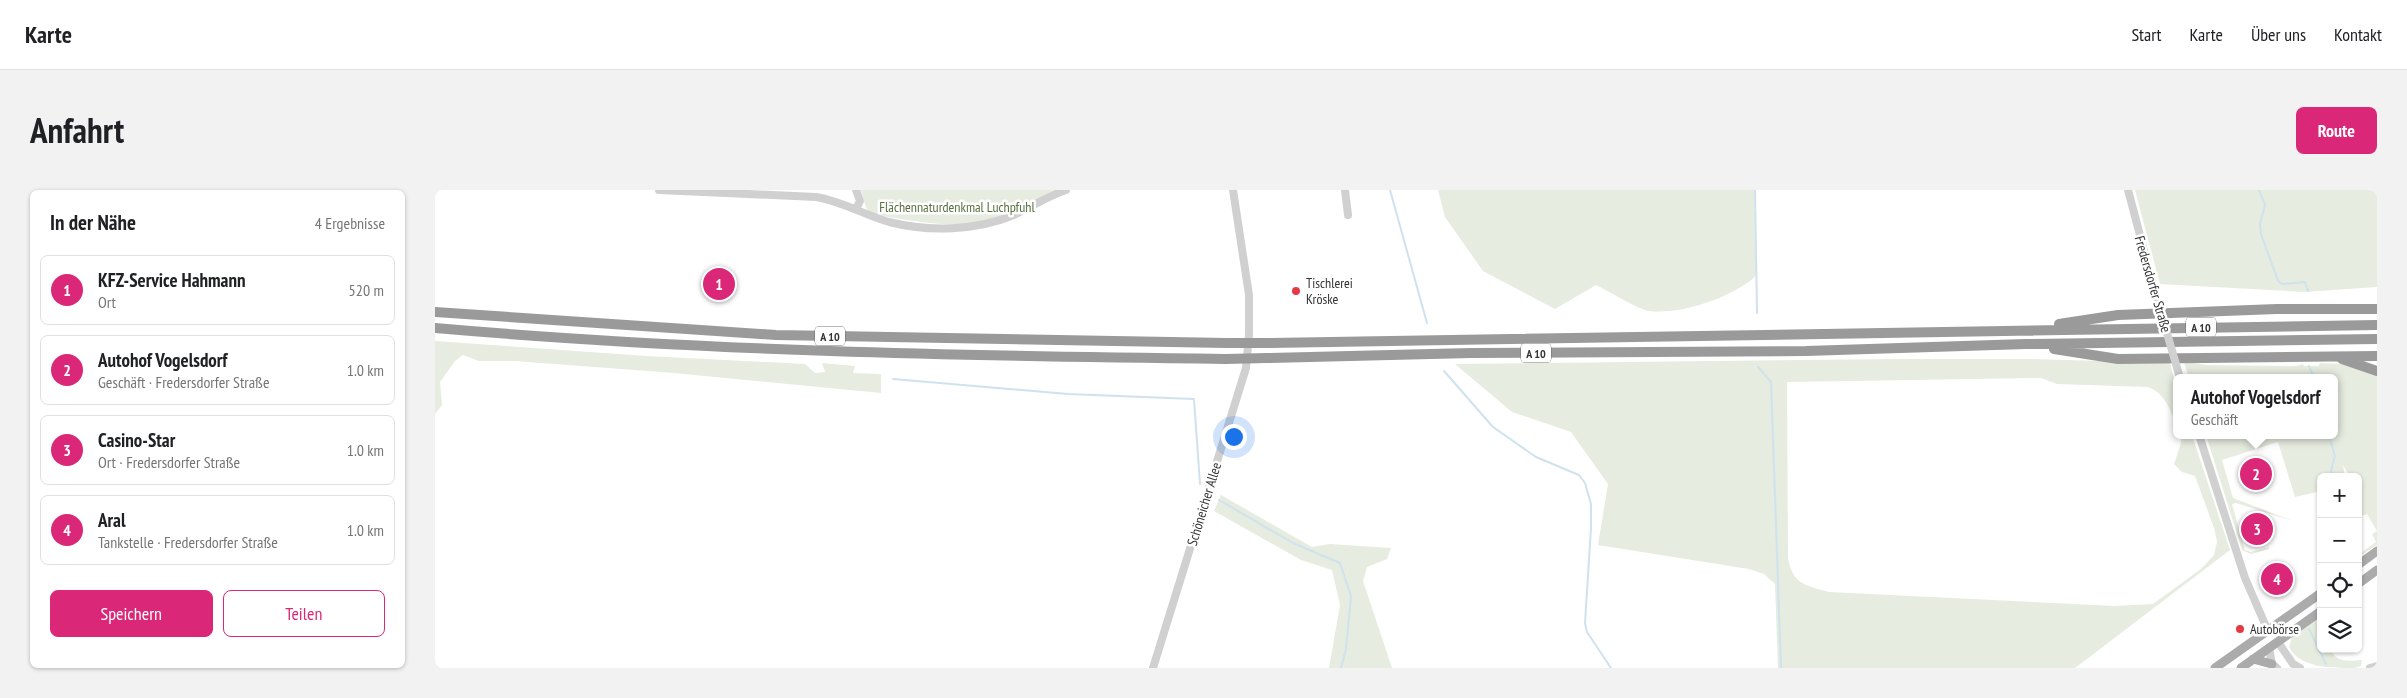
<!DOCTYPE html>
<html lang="de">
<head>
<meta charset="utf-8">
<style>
	body { margin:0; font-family:"PT Sans Narrow",sans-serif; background:#f2f2f2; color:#202124 }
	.controls { position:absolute; right:15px; bottom:15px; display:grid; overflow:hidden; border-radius:8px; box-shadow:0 1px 4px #0004 }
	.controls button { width:45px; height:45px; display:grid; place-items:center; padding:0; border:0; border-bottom:1px solid #e0e0e0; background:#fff; color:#202124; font:25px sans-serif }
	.you { position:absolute; left:798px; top:246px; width:18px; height:18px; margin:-12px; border:4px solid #fff; border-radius:50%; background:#1a73e8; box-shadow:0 0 0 8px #1a73e833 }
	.badge { display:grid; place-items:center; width:32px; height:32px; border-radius:50%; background:#db2777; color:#fff; font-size:16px; font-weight:700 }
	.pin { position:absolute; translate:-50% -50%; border:2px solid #fff; box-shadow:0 1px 5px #0006 }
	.popup { position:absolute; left:1738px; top:184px; width:165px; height:65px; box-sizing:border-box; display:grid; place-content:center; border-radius:8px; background:#fff; filter:drop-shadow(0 1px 4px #0005); font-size:16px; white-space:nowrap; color:#757577 }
	.popup b { font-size:19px; color:#202124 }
	.popup::after { content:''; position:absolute; left:50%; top:100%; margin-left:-10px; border:10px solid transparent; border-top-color:#fff }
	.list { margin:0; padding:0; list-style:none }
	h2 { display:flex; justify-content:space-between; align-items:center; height:65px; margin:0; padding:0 20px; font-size:21px }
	h2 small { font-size:16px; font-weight:400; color:#757577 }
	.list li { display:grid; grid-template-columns:32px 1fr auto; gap:15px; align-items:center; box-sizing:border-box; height:70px; margin:0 10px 10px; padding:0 10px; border:1px solid #e0e0e0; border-radius:8px }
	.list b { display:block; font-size:19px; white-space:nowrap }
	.list p { margin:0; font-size:16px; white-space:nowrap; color:#757577 }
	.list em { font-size:16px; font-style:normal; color:#757577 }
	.actions { display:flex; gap:10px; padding:15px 20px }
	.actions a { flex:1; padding:11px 0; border:1px solid #db2777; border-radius:8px; text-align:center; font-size:18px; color:#db2777 }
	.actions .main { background:#db2777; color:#fff }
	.icon { flex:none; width:28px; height:28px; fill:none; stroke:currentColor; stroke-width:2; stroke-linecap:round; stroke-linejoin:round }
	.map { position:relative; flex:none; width:1942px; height:478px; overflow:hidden; border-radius:8px }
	header { display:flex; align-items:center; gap:30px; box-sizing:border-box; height:70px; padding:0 25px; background:#fff; border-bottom:1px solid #e0e0e0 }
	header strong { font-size:24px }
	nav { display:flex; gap:28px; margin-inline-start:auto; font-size:18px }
	.intro { display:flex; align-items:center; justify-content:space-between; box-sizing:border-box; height:120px; padding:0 30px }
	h1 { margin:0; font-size:35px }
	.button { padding:12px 22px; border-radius:8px; background:#db2777; color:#fff; font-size:18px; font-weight:700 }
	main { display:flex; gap:30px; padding:0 30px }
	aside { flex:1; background:#fff; border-radius:8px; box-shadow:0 1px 4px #0004 }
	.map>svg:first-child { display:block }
</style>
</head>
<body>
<header>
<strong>Karte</strong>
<nav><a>Start</a><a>Karte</a><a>Über uns</a><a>Kontakt</a></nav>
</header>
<div class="intro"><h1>Anfahrt</h1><a class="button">Route</a></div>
<main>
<aside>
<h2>In der Nähe<small>4 Ergebnisse</small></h2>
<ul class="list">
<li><span class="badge">1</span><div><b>KFZ-Service Hahmann</b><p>Ort</p></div><em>520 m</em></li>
<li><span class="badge">2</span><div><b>Autohof Vogelsdorf</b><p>Geschäft · Fredersdorfer Straße</p></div><em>1.0 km</em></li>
<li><span class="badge">3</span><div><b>Casino-Star</b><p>Ort · Fredersdorfer Straße</p></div><em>1.0 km</em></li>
<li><span class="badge">4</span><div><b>Aral</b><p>Tankstelle · Fredersdorfer Straße</p></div><em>1.0 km</em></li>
</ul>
<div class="actions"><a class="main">Speichern</a><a>Teilen</a></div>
</aside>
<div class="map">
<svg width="1942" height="478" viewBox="0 0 1942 478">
	<rect width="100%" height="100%" fill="#fff"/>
	<path fill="#e6ecdf" d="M426,0H619C595,13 568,27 541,33C512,39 468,28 438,25L431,18Z
		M1003,0H1319L1322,85C1299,107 1246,125 1214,121C1202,119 1174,101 1161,95L1120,119L1048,81L1010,27Z
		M1700,0H1942V97L1869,102L1725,94Z
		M0,151L212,166L370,174L380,183L390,182L387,173L420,176L418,183L446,184V203L239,183L80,171H44L28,165L20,171L5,192L7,215L0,224Z
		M1463,169H1597L1735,173L1742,202V237C1735,220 1731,204 1713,197L1622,194L1606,188L1352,192L1353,368C1358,395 1370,395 1394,402L1679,416L1718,414L1766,379L1779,365L1782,352L1779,338L1760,286L1747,282L1739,274L1746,253V245H1757L1795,360L1640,478H1343L1340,394L1329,384L1314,379L1163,355L1173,294L1136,242L1077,222L1020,174Z
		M1749,172L1773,175L1861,176L1868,174L1869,176H1884L1885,173L1907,174L1942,185V355L1923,367V365L1941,352L1937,344L1942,341L1932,324L1927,326V318L1923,308V287H1915L1908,275L1910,287H1886V301L1860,307L1843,252L1787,270L1798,308L1858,331L1801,313L1797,314L1810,360L1816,362L1834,357V359L1816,364L1807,360L1771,245H1900V188H1754Z
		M786,305L877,357L895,354L956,358L952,369L932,377L928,391L957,478H894L905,415L897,380L866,370L779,321Z
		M1886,426V434L1882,436L1886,443V459H1895C1902,473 1912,471 1927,470L1926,476L1919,478C1895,478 1865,478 1854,457L1857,447Z"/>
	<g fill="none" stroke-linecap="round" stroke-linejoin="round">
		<path stroke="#cfe2ee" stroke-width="2" d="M955,0L992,133
			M1320,0L1322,123
			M1824,0L1830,15L1825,34L1826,44L1843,91L1847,94L1870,92L1873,101
			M1874,176L1879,188
			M1323,177L1336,192L1346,478
			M1009,181L1058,237L1101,267L1144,285L1150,293L1156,314V338L1150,433L1152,442L1176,478
			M458,189L633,204L759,209L765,294
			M1894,245L1900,266L1896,281L1897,287
			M784,310L858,353L905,373L916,406L911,459L906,478
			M1874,439L1891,474"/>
		<path stroke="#d0d0d0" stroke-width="8" d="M224,0L381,7C407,11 429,25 454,32C494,42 540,41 579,25C596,17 613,6 631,0
			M421,0L425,11L421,19
			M910,0L913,25
			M1693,0L1720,102
			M1764,245L1810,388L1833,441
			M1843,452L1858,474L1865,478
			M1834,458L1837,474L1842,478
			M718,478L811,178L814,145V105L798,0
			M1935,478L1942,476"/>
		<path stroke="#ababab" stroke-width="9" d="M1923,375L1942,361
			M1923,394L1942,380
			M1818,469L1837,474
			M1780,478L1886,403
			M1806,478L1886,421"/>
		<path stroke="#9a9a9a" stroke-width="10" d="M0,122L341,145L792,153
			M1624,134L1683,125L1842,119H1942
			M0,138C263,161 527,166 791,169
			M832,153L1942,135
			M1619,159L1683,169L1942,166
			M832,168L1036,163L1371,161L1591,154L1942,149
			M1907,169L1942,181"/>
		<path stroke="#d0d0d0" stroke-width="8" d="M1720,102L1745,188"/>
		<path stroke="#9a9a9a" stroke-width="10" d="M792,153H832
			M791,169L832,168"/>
	</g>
	<g fill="#e63946" stroke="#fff" stroke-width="2">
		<circle cx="861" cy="101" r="5"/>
		<circle cx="1805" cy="439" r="5"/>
	</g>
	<g text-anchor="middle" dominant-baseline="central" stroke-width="5" stroke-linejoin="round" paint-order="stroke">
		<g fill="#fff" stroke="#707070" stroke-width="1">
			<rect x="1751" y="127.5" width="30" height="19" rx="4"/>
			<rect x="380" y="136.5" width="30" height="19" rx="4"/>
			<rect x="1086" y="153.5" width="30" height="19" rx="4"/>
		</g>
		<g font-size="12" font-weight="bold" fill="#333">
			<text x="1766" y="137">A 10</text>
			<text x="395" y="146">A 10</text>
			<text x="1101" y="163">A 10</text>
		</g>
		<g font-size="14" fill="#56703f" stroke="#fff">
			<text x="522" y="17">Flächennaturdenkmal Luchpfuhl</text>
		</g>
		<g font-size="14" fill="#333" stroke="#fff" text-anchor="start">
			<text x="871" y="93">Tischlerei<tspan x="871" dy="16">Kröske</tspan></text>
			<text x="1815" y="439">Autobörse</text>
		</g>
		<g font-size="14" fill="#333" stroke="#fff">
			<text transform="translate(1718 94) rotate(74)">Fredersdorfer Straße</text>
			<text transform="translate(769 314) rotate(-73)">Schöneicher Allee</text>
		</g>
	</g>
</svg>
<div class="controls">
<button>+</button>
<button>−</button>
<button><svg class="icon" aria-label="locate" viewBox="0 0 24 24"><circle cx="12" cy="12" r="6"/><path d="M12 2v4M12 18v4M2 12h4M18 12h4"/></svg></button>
<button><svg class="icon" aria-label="layers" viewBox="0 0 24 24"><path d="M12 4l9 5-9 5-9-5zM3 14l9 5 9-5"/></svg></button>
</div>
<div class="you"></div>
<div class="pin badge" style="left:284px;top:94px">1</div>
<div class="pin badge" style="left:1821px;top:284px">2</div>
<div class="popup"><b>Autohof Vogelsdorf</b>Geschäft</div>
<div class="pin badge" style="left:1822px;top:339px">3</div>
<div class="pin badge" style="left:1842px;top:389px">4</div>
</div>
</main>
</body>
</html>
